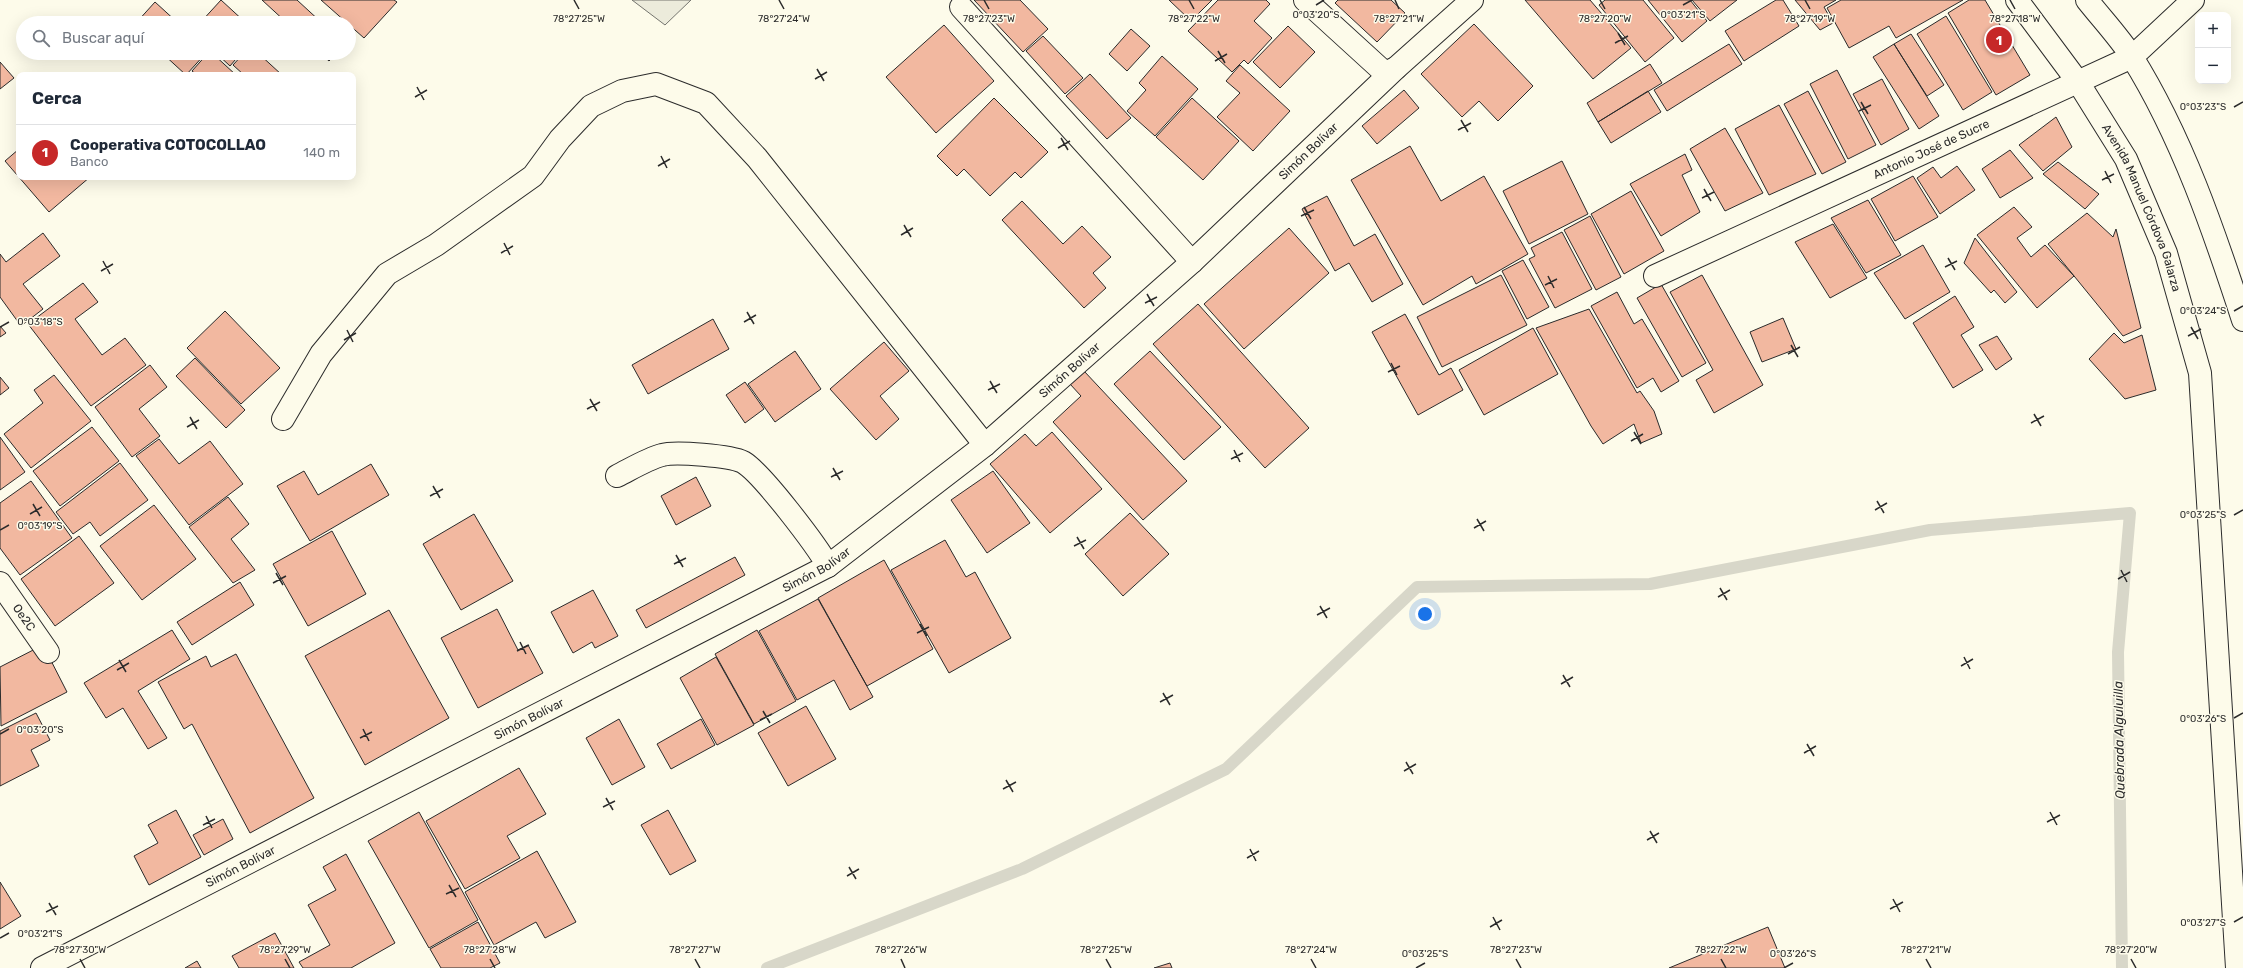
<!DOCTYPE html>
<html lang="es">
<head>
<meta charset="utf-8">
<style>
	body { margin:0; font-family:Rubik,sans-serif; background:#f2f2f3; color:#1f2937 }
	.controls { position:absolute; right:12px; top:12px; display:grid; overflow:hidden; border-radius:8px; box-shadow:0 4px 16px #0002 }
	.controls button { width:36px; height:36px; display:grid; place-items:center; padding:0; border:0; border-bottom:1px solid #e0e1e3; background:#fff; color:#1f2937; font:20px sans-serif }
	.you { position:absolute; left:1425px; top:614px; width:14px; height:14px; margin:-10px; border:3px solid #fff; border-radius:50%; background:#1a73e8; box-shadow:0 0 0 6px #1a73e833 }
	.badge { display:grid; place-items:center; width:26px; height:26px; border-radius:50%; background:#c62828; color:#fff; font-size:13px; font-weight:700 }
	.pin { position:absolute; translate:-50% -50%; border:2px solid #fff; box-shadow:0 1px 4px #0006 }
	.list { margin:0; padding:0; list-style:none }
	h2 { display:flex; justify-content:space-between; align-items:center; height:52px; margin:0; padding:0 16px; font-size:17px }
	h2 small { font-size:13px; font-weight:400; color:#747a83 }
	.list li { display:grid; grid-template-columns:26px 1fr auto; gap:12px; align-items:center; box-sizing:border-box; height:56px; padding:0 16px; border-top:1px solid #e0e1e3 }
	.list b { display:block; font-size:15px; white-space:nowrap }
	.list p { margin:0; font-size:13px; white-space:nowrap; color:#747a83 }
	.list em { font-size:13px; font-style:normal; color:#747a83 }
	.icon { flex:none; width:22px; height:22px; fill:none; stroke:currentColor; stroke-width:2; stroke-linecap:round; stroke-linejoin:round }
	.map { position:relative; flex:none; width:2243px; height:968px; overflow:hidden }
	.search { position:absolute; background:#fff; box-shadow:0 4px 16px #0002; left:16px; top:16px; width:340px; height:44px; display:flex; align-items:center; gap:10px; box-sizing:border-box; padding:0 14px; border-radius:22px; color:#747a83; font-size:15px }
	.panel { position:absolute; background:#fff; box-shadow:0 4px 16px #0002; left:16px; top:72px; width:340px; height:108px; border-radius:8px }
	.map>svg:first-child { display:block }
</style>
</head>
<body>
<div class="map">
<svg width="2243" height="968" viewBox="0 0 2243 968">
	<rect width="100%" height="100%" fill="#fdfbea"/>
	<path fill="#ecebdb" stroke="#74746e" d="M632,0H691L665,25Z"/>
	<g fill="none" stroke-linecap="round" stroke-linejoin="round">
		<path stroke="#d8d7c9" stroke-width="12" d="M767,968L1022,869L1226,769L1417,587L1650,584L1930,530L2130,513L2118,652L2122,968"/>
	</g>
	<path fill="#f2b8a0" stroke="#2b2b2b" d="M221,0L246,23H200Z
		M262,0H297L322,23H287Z
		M321,0H394L397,2L364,38Z
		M974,0H1020L1048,29L1023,52Z
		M1169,0H1212L1191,21Z
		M1218,0H1266L1270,4L1254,21L1272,38L1248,64L1244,60L1232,72L1188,31Z
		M1338,0H1391L1405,13L1377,42L1335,3Z
		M1525,0H1590L1631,48L1593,79Z
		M1605,0H1643L1674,38L1645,62L1599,5Z
		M1648,0H1690L1707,21L1682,42Z
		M1692,0H1737L1710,21Z
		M1776,0H1783L1799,26L1744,61L1725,31Z
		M1795,0H1836L1824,7L1833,23L1820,30Z
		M1841,0H1963L1896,38L1889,26L1849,48L1827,8Z
		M1969,0H1985L2030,75L1996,95L1948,13Z
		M155,2L178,23H136Z
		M1946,16L1992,92L1963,110L1917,34Z
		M1474,24L1533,86L1498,121L1479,101L1462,117L1421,74Z
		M944,25L994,81L936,133L886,77Z
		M1288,26L1315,52L1280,88L1253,62Z
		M1131,29L1150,46L1127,71L1109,54Z
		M1911,34L1944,85L1927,96L1894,44Z
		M1043,36L1083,78L1065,94L1026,51Z
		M1729,44L1742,64L1667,111L1654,90Z
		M1894,44L1939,116L1919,129L1873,57Z
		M162,53H206L186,75Z
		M208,53H212L236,75H197L192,71Z
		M216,53H241L230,66Z
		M244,53H258L282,75H244L233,65Z
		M320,53H337L329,61Z
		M1162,56L1198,89L1155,136L1127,111L1146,90L1139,83Z
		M0,62L14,78L0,89Z
		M1650,64L1662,83L1598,122L1587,103Z
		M1240,65L1290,111L1253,151L1217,117L1240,93L1226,81Z
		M1837,70L1876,145L1848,159L1810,84Z
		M1090,74L1131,118L1107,139L1066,96Z
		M1882,79L1909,129L1881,145L1853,94Z
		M1404,90L1419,108L1377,144L1362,126Z
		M1648,91L1661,112L1611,143L1598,122Z
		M1808,91L1846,162L1822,174L1784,104Z
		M994,98L1048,152L1021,178L1015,172L990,196L964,169L957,176L937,156Z
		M1192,98L1239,141L1203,180L1156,137Z
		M1779,105L1816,174L1769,195L1735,129Z
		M2056,117L2072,147L2043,171L2019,145Z
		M1725,128L1763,193L1725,211L1690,149Z
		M1410,146L1441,201L1484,176L1528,254L1476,284L1472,276L1423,305L1351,180Z
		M19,149V177H90L49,212L5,161Z
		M2010,150L2033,178L2000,198L1982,169Z
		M1685,154L1692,170L1682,175L1700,212L1661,236L1630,184Z
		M1562,161L1588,214L1529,244L1503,191Z
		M2058,162L2099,194L2085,209L2043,174Z
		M1957,166L1975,190L1940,214L1917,178L1933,167L1941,178Z
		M1913,176L1938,217L1895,241L1871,199Z
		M1631,191L1664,251L1624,274L1591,214Z
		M1327,196L1354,246L1375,234L1403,284L1372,302L1349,263L1335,271L1302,209Z
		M1868,200L1901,255L1866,273L1831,218Z
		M1022,201L1063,244L1082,226L1111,257L1093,273L1106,288L1084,308L1002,220Z
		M2014,207L2032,227L2017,238L2031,257L2045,245L2074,276L2037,308L1977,235Z
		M2087,213L2113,237L2116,229L2141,328L2123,336L2048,244Z
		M1590,216L1621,277L1596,290L1564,230Z
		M1833,224L1867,278L1830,298L1795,242Z
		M1289,228L1329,273L1244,349L1204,304Z
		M1562,232L1592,289L1555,308L1529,259L1535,256L1531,248Z
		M43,233L60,256L23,284L43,309L21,326L0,297V254L6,262Z
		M1975,238L2017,292L2005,303L1994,290L1991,293L1964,263Z
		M1923,245L1950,292L1905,319L1874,273Z
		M1523,260L1549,307L1527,319L1502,271Z
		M1501,275L1527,325L1442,367L1417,317Z
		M1702,275L1763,385L1714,413L1696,380L1713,370L1670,292Z
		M83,283L98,302L75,319L102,355L125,338L146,365L91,406L28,324Z
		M1661,284L1706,363L1682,377L1637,298Z
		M1617,292L1634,324L1642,319L1679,381L1661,392L1653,378L1637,388L1591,306Z
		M1955,296L1974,327L1961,335L1983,370L1953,388L1913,323Z
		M1198,304L1309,428L1265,468L1153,344Z
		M1589,309L1637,393L1640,391L1654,411L1662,434L1641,443L1634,424L1603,444L1591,426L1536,328Z
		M225,311L280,368L241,404L187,348Z
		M1405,314L1439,375L1451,368L1463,390L1418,415L1372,332Z
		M1783,318L1796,349L1762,362L1750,332Z
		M713,319L729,349L648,394L632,365Z
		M0,326L6,333L0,337Z
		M1533,328L1558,374L1484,415L1459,370Z
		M2114,333L2124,343L2142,335L2156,390L2125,399L2089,359Z
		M1997,336L2012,359L1996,370L1979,345Z
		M884,342L909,371L880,396L899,419L876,440L830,389Z
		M795,351L821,389L775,422L748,384Z
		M1150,351L1221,427L1184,460L1114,384Z
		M195,358L245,410L226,428L176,376Z
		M150,365L167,387L139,409L160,436L132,457L95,407Z
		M1084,371L1187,481L1143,520L1053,422L1081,396L1070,384Z
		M54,375L91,421L31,468L4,434L43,403L34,390Z
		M0,377L9,388L0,395Z
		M745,382L764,409L745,423L726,395Z
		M92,427L119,461L60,506L33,471Z
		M1052,432L1102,489L1050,533L990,464L1025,434L1036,446Z
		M0,437L25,472L0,490Z
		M159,439L179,464L210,441L243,484L189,525L136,456Z
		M120,463L148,500L100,536L90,522L73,534L56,512Z
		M371,464L389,495L310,541L277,486L304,471L318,495Z
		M993,471L1030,523L987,553L951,500Z
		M696,477L711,506L676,525L661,496Z
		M31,481L72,538L20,575L0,548V503Z
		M228,497L249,524L231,539L255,570L233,583L189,527Z
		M154,505L196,559L142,600L100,546Z
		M1130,513L1169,554L1123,596L1085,554Z
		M474,514L513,581L461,610L423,544Z
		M332,531L366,594L308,626L273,564Z
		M79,536L114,583L55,626L21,579Z
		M945,540L966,577L975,572L1011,638L949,673L891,570Z
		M735,557L745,575L646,628L636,610Z
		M884,560L933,649L867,686L818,598Z
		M240,582L254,605L192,645L177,622Z
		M593,590L618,636L595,648L592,642L573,653L551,612Z
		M818,599L873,697L850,710L834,680L797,700L759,631Z
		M497,609L518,650L528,645L543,673L478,708L441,638Z
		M389,610L449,718L365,765L305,656Z
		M172,630L190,659L138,691L167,738L148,749L123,708L106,718L84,683Z
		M757,630L796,701L754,724L715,654Z
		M43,645L67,692L1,726L0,667Z
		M236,654L314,798L250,833L192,724L184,729L158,682L206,656L211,667Z
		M716,657L754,725L717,745L680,678Z
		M806,706L836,759L788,786L758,733Z
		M36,713L50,740L31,750L39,766L0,786V731Z
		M619,719L645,767L612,785L586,738Z
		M701,719L715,745L671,769L657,744Z
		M519,768L546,814L507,836L520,858L465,889L426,821Z
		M176,810L201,857L149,885L134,856L158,843L148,825Z
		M668,810L696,861L670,875L641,825Z
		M419,812L478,920L429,948L368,841Z
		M223,819L233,839L204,855L193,835Z
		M537,851L576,922L545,938L536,922L494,945L465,892Z
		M346,854L395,943L351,968H303L299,962L330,945L308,905L336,890L323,867Z
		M0,882L21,916L0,929Z
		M478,922L500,963L490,968H441L430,949Z
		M1768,927L1785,968H1669Z
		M275,933L294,968H239L232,956Z
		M197,961L201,968H185Z
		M1170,963L1172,968H1154Z"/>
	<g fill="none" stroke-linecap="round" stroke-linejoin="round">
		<g stroke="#2b2b2b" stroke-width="24">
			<g id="minor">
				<path d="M1305,0L1385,73L1396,68"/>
				<path d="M961,7L1192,262"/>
				<path id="s1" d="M1655,276L2132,57L2193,0"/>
				<path d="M283,419L321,354L387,274L436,245L533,176L560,139L591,106L622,91L656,84L706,103L757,158L985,445"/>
				<path d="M617,476C631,469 647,459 662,455C675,451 731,456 743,462C762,473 817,546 828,566"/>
				<path id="s2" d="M0,583L48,652"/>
				<path id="s3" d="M42,968L828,566L985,445L1192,262L1396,68L1472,0"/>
			</g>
		</g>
		<g stroke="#2b2b2b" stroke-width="24">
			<g id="major">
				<path id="s4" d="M2017,0L2078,82L2126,159L2166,253L2200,373L2237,968"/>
				<path d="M2087,0C2102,19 2119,37 2132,57C2182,137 2214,231 2243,320"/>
			</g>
		</g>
		<use href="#minor" stroke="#fdfbea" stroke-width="22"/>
		<use href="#major" stroke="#fdfbea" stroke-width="22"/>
	</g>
	<path fill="none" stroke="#2b2b2b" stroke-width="1.5" d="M574,0L579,9M779,0L784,9M984,0L989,9M1189,0L1194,9M1395,0L1399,9M1600,0L1605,9M1805,0L1810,9M2010,0L2015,9M1316,5L1324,0M1683,5L1692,0M1618,33L1625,45M1615,43L1628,36M1218,51L1225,63M1215,61L1227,54M817,69L824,81M815,79L827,72M417,87L424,100M415,97L427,90M1861,102L1868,114M2234,107L2243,102M1859,111L1871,105M1461,120L1468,132M1458,130L1471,123M1061,138L1068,150M1058,148L1070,141M661,156L667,168M658,166L670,159M2105,171L2111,183M2102,180L2114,174M1704,189L1711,201M1702,198L1714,192M1304,207L1311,219M1301,216L1314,210M904,225L911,237M901,235L913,228M504,243L510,255M501,253L513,246M1948,258L1955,270M103,261L110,274M1945,267L1957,261M101,271L113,264M1548,276L1554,288M1545,285L1557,279M1147,294L1154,306M1145,303L1157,297M2234,311L2243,306M747,312L754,324M744,322L756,315M0,327L9,322M2191,327L2198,339M347,330L353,342M2188,336L2201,329M344,340L356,333M1791,345L1798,357M1788,354L1800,347M1391,363L1397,375M1388,372L1400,366M990,381L997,393M988,390L1000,384M590,399L597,411M587,409L600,402M2034,414L2041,426M190,417L197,429M2031,423L2044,416M187,427L199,420M1634,432L1641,444M1631,441L1643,434M1234,450L1240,462M1231,459L1243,453M833,468L840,480M831,477L843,471M433,486L440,498M430,496L443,489M1877,501L1884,513M33,504L40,516M1875,510L1887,503M30,514L42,507M2234,515L2243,510M1477,519L1484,531M1474,528L1486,521M0,530L9,525M1077,537L1084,549M1074,546L1086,540M676,555L683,567M674,564L686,558M2121,570L2127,582M276,573L283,585M2118,579L2130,572M273,583L286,576M1720,588L1727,600M1718,597L1730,590M1320,606L1327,618M1317,615L1330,608M920,624L927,636M917,633L929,627M520,642L526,654M517,651L529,645M1964,657L1970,669M119,660L126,672M1961,666L1973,659M117,670L129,663M1563,675L1570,687M1561,684L1573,677M1163,693L1170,705M1160,702L1173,695M763,711L770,723M2234,718L2243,713M760,720L772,714M363,729L369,741M0,734L9,729M360,738L372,732M1807,744L1814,756M1804,753L1816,746M1406,762L1413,774M1404,771L1416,764M1006,780L1013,792M1003,789L1016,782M606,798L613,810M603,807L615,801M2050,812L2057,825M206,816L212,828M2047,822L2060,815M203,825L215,819M1650,831L1657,843M1647,840L1659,833M1250,849L1256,861M1247,858L1259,851M849,867L856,879M847,876L859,869M449,885L456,897M446,894L459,888M1893,899L1900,912M49,903L56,915M1890,909L1903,902M46,912L58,906M1493,917L1500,930M2234,922L2243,917M1490,927L1502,920M0,938L9,933M80,959L85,968M285,959L290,968M490,959L495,968M695,959L700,968M901,959L905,968M1106,959L1111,968M1311,959L1316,968M1516,959L1521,968M1721,959L1726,968M1926,959L1931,968M2131,959L2136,968M1416,968L1425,963M1784,968L1793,963"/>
	<g text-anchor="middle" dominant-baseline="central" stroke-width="3" stroke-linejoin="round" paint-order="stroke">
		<g font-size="12" fill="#2b2b2b" stroke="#fdfbea">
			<text stroke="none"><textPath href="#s1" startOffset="304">Antonio José de Sucre</textPath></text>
			<text stroke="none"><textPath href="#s3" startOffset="1518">Simón Bolívar</textPath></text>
			<text stroke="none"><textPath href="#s4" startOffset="244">Avenida Manuel Córdova Galarza</textPath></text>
			<text stroke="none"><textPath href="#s3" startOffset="1194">Simón Bolívar</textPath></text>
			<text stroke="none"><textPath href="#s3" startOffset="871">Simón Bolívar</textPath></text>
			<text stroke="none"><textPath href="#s2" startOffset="42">Oe2C</textPath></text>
			<text stroke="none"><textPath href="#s3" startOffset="547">Simón Bolívar</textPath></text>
			<text stroke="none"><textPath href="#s3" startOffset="223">Simón Bolívar</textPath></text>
		</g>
		<g font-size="13" font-style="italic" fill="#2b2b2b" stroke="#fdfbea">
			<text transform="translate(2119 740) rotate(-91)">Quebrada Alguluilla</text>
		</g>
	</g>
	<g font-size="10" text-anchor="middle" fill="#2b2b2b" stroke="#fdfbea" stroke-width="3" stroke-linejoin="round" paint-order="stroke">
		<text x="1316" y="18">0°03'20"S</text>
		<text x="1683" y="18">0°03'21"S</text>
		<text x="579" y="22">78°27'25"W</text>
		<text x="784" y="22">78°27'24"W</text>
		<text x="989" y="22">78°27'23"W</text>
		<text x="1194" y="22">78°27'22"W</text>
		<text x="1399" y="22">78°27'21"W</text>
		<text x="1605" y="22">78°27'20"W</text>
		<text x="1810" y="22">78°27'19"W</text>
		<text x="2015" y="22">78°27'18"W</text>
		<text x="2203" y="110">0°03'23"S</text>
		<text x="2203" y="314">0°03'24"S</text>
		<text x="40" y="325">0°03'18"S</text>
		<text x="2203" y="518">0°03'25"S</text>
		<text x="40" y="529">0°03'19"S</text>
		<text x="2203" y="722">0°03'26"S</text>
		<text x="40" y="733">0°03'20"S</text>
		<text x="2203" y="926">0°03'27"S</text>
		<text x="40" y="937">0°03'21"S</text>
		<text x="80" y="953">78°27'30"W</text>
		<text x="285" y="953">78°27'29"W</text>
		<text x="490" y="953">78°27'28"W</text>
		<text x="695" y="953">78°27'27"W</text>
		<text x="901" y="953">78°27'26"W</text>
		<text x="1106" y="953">78°27'25"W</text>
		<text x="1311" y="953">78°27'24"W</text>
		<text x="1516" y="953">78°27'23"W</text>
		<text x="1721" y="953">78°27'22"W</text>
		<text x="1926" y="953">78°27'21"W</text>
		<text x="2131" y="953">78°27'20"W</text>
		<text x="1425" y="957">0°03'25"S</text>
		<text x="1793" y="957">0°03'26"S</text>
	</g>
</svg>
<div class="controls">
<button>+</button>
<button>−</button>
</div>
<div class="you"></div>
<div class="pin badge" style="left:1999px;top:40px">1</div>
<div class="search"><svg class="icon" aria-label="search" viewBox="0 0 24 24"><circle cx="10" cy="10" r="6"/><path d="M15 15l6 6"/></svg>Buscar aquí</div>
<section class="panel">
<h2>Cerca<small></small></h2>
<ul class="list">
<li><span class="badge">1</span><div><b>Cooperativa COTOCOLLAO</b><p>Banco</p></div><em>140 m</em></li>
</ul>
</section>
</div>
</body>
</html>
